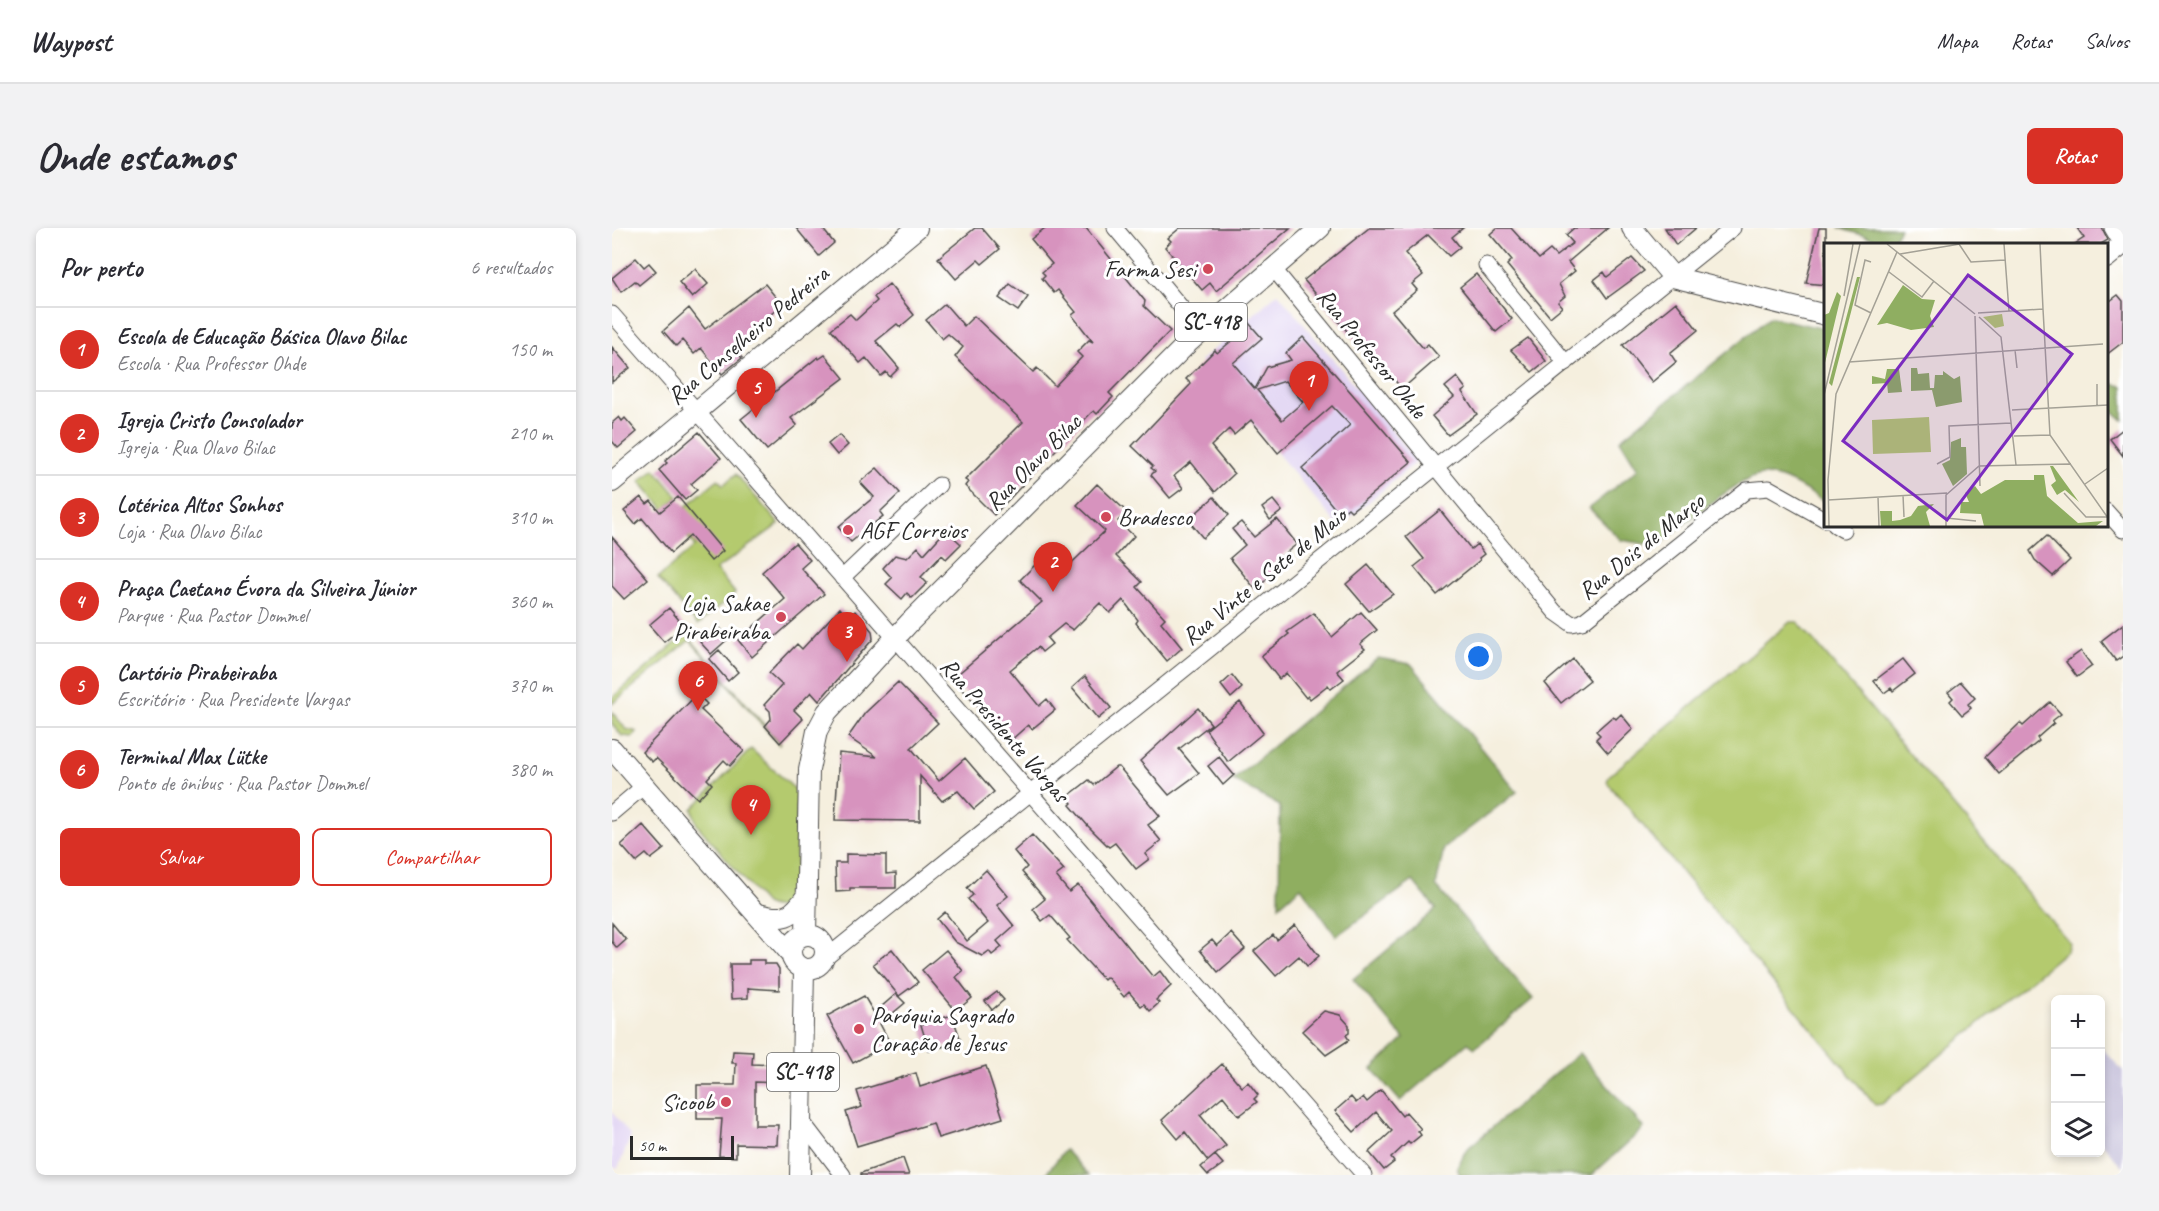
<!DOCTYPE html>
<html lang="pt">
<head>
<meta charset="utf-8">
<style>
	body { margin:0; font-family:Caveat,sans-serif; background:#f2f2f3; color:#2b2b33 }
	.controls { position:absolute; right:18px; bottom:18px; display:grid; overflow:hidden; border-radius:9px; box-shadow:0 3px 9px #0003 }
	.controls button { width:54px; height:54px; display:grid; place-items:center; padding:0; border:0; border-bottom:2px solid #e1e1e2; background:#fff; color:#2b2b33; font:30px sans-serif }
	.scale { position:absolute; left:18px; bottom:15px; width:104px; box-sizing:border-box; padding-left:6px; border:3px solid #2b2b2b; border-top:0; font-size:16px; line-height:21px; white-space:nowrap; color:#2b2b2b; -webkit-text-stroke:4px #fff; paint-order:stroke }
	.you { position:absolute; left:867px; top:429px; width:21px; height:21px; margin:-15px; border:4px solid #fff; border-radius:50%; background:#1a73e8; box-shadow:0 0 0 9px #1a73e833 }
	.badge { display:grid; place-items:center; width:39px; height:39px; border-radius:50%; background:#d93025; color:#fff; font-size:20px; font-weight:700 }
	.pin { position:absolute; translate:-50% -50px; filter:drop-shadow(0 2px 3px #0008) }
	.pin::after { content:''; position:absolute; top:32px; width:21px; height:18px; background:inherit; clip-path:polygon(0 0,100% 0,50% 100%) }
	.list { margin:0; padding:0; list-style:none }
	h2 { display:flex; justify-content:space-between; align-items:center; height:78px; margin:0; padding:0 24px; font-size:26px }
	h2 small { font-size:20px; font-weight:400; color:#7c7c81 }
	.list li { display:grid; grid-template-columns:39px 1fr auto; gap:18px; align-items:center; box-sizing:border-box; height:84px; padding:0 24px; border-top:2px solid #e1e1e2 }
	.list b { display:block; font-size:22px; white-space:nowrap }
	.list p { margin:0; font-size:20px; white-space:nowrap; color:#7c7c81 }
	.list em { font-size:20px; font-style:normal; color:#7c7c81 }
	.actions { display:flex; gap:12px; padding:18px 24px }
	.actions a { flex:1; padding:14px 0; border:2px solid #d93025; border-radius:9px; text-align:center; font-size:21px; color:#d93025 }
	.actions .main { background:#d93025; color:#fff }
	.icon { flex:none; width:33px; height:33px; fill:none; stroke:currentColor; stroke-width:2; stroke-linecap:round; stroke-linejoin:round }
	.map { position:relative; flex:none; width:1511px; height:947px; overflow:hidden; border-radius:9px }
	header { display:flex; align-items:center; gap:36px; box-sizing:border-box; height:84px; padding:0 30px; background:#fff; border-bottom:2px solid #e1e1e2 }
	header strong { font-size:28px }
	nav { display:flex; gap:33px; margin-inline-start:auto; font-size:21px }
	.intro { display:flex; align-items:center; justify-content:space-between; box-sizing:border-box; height:144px; padding:0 36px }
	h1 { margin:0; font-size:42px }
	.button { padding:15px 27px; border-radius:9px; background:#d93025; color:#fff; font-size:21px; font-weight:700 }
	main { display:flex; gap:36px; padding:0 36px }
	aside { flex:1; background:#fff; border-radius:9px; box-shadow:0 3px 9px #0003 }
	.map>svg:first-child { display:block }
</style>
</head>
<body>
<header>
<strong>Waypost</strong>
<nav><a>Mapa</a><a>Rotas</a><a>Salvos</a></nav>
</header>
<div class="intro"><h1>Onde estamos</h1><a class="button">Rotas</a></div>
<main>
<aside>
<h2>Por perto<small>6 resultados</small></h2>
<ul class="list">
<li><span class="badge">1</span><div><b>Escola de Educação Básica Olavo Bilac</b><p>Escola · Rua Professor Ohde</p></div><em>150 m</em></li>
<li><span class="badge">2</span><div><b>Igreja Cristo Consolador</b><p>Igreja · Rua Olavo Bilac</p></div><em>210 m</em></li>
<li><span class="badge">3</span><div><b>Lotérica Altos Sonhos</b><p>Loja · Rua Olavo Bilac</p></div><em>310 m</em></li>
<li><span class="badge">4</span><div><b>Praça Caetano Évora da Silveira Júnior</b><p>Parque · Rua Pastor Dommel</p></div><em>360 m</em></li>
<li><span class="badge">5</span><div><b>Cartório Pirabeiraba</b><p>Escritório · Rua Presidente Vargas</p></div><em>370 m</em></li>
<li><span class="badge">6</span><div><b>Terminal Max Lütke</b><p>Ponto de ônibus · Rua Pastor Dommel</p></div><em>380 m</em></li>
</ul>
<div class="actions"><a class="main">Salvar</a><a>Compartilhar</a></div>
</aside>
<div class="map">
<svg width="1511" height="947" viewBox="0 0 1511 947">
	<rect width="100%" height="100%" fill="#fff"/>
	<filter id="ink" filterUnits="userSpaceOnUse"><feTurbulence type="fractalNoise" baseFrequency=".0167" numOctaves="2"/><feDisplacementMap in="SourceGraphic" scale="12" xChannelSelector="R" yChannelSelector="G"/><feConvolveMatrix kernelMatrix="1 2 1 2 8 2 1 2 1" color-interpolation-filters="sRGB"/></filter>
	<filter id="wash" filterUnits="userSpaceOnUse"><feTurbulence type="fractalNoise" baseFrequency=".008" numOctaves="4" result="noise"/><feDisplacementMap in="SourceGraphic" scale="24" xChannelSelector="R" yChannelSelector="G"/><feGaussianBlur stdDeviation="1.35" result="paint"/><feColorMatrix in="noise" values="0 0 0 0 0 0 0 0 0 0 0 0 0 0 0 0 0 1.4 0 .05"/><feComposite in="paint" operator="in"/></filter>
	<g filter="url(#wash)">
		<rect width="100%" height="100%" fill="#f5efde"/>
		<path fill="#e1d4f3" d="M666,65L805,233L727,299L588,133Z
			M0,884L19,908L6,940H0Z"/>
		<path fill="#c5c0da" d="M1489,819L1511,843V940L1489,914Z"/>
		<path fill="#b4ca6e" stroke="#707a4c" stroke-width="1.5" d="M43,241L66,269L56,278L64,287L106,251L111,257L124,246L167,296L104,342L123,365L86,397L46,350L83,318L28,253Z
			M1178,394H1186L1457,714L1455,722L1270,876L1263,877L995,554L997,548Z
			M74,406L168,515L167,517L78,412L0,476V470Z
			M0,484L14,501L25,504L20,509L10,508L0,496Z
			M139,521L185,563L184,659C182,678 170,684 153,676L85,597L80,581Z"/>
		<path fill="#8fae61" stroke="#5d6c46" stroke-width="1.5" d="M1227,0H1288L1279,16Z
			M1158,89L1214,101L1213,274C1195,263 1175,248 1153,247C1129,245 1067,302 1045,318L1009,312L977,280L1026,241L1008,212Z
			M1494,155L1511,158V192L1495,178Z
			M766,430L799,436L905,564L832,620L824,658L921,771L863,820L856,815L788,873L760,841L792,811L741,751L824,681L801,653L724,708L689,659L667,678L668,578L621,552Z
			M967,825L1032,900L980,947H848L845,940L854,922Z
			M453,922L477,947H433Z"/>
		<g id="blocks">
			<path fill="#d793be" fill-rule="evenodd" d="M184,0H210L222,15L207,28Z
				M363,0H370L388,21L370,36L366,32L344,51L326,30Z
				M433,0H474L533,73L532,78L558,103L497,165L501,169L485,186L482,183L479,185L382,287L353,258L356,254L353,252L411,194L343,129L351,119L336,106L330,111L314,92L333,76L352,98L362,88L421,144L425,140L443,158L470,129L465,124L477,112L481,114L460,87L464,84L446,62L442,65L430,50L433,47L430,44L440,36L419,11Z
				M568,0H678L604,63L598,55L590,62L553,19L559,13L556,10Z
				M757,0H851L840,9L848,19L837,28L816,7L793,25L811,47L800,56L805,62L780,83L811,120L816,116L827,129L790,161L775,143L772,147L692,52Z
				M885,0H899L927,31L938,22L944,28L961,15L954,7L962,0H996L956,34L963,43L947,56L953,68L946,74L950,79L938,89L895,37L900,32L878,6Z
				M1053,0H1084L1064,17Z
				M1207,0H1214V57L1194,55Z
				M1465,0H1490L1496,12L1489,16H1463L1472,10Z
				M24,30L32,39L37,35L44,43L27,57L23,53L9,64L0,50Z
				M1020,30L1032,43L995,70L982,52L992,44L995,49Z
				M83,41L96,56L80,70L67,54Z
				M864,46L900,91L884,104L848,59Z
				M153,56L170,77L136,105L140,110L124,123L130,130L110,146L89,120L82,126L70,112L64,118L51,103L77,80L93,101Z
				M277,56L302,87L288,99L285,96L264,113L287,140L278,149L274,144L269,148L254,130L248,135L219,101L238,86L244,92L265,73L262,69Z
				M398,56L416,69L406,83L387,70Z
				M1506,67L1511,73V114L1494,127V76Z
				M1064,74L1086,102L1058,125L1064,134L1040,154L1011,117Z
				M636,94L650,110L621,135L643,161L655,139L679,132L674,125L691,109L799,234L739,283L736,280L728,287L690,240L738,197L720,178L666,225L639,192L622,207L617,201L599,218L622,246L603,264L579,234L562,248L571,260L558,270L539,247L543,243L539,240L541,238L520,218L579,156L574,151L603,122L605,125L623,110L620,107ZM673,153L691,174L670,192L645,162Z
				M916,110L934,133L920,144L899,122Z
				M0,119L18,140L0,154Z
				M213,127L232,150L179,190L185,197L155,222L129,191L206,129L207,131Z
				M845,149L854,161L850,164L865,186L836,207L820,188L842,169L833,159Z
				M7,189L10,193L13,190L25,204L6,220L0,213V195Z
				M1511,201V228L1498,211Z
				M87,204L109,230L79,256L85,262L73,272L47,242L55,235L53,233Z
				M227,207L236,217L225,227L216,216Z
				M265,240L288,265L268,284L271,288L239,314L226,299L262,269L248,254Z
				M485,256L515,284L506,293L522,308L504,328L530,354L525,359L553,390L549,394L570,420L555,433L524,395L526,392L511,372L498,385L488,375L461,402L452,396L435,410L440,416L430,424L426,419L398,442L427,478L435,471L443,482L420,501L416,497L398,513L340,451L430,374L408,352L429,331L446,348L493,303L465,277Z
				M29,269L35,276L39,273L48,284L66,269L111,323L99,333L78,308L59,325L30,290L23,296L12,283Z
				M602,269L617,287L591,310L576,292Z
				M661,272L670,283L658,292L650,280Z
				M828,282L859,321L865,316L872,326L867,330L868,332L825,367L802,339L812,331L794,309Z
				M665,291L685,316L660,336L665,341L644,362L618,330L633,317L620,301L629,294L642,309Z
				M334,302L349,316L334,331L330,327L309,349L315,355L300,370L295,365L290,371L274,356L280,350L271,340L283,327L295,330L306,319L312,326Z
				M1435,308L1458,332L1441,348L1423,332L1418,323Z
				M0,309L36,351L12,371L0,358Z
				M183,315L198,332L189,340L212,366L140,429L126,412L173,371L150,344Z
				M756,337L781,366L757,383L734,356Z
				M57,380L72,398L52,414L37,397Z
				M228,380L236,390L243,383L260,403L261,411L207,473L199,464L182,482L191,491L168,515L153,498L159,491L158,483L152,477L170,457L157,445L185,416L190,421Z
				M749,384L765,402L748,416L753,421L725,443L732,451L719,461L716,457L698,471L696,468L694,470L674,445L667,451L649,428L677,406L675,404L702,385L720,409Z
				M1511,396V428L1504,433L1489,413Z
				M107,399L117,410L99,426L88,414Z
				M107,422L126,444L116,453L97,431Z
				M1469,423L1480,438L1465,449L1454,434Z
				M961,431L978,452L949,475L933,455Z
				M1291,431L1303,446L1281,463L1279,460L1272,465L1262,453Z
				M620,447L630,460L619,470L609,457Z
				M473,448L499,480L486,491L460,460Z
				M286,454L326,495L299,520L327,553L353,530L382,564L362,581L346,563L330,573L308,548V593L223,592L227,525L265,529L236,509L253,485Z
				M1349,454L1363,470L1356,476L1359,480L1350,487L1338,473L1341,470L1336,464Z
				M85,466L95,476L89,482L132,523L118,538L112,532L95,551L100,556L86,571L44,530L40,534L30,524Z
				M628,474L651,505L616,534L594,502Z
				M1438,474L1449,486L1440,493L1442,495L1425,510L1427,513L1387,546L1373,529L1408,495L1411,498Z
				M586,480L599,496L567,521L587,545L557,567L528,533Z
				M1009,486L1021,501L996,525L984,511L988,507L984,503L1001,488L1004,491Z
				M607,529L622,547L611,557L596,538Z
				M504,539H507L548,588L536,597L549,613L533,626L537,631L524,641L503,615L497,619L476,598L458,577L460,575L455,569L477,552L482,557Z
				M31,597L52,621L39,631L34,626L24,634L9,617Z
				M420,607L452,642L444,648L457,664L466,657L541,749L548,743L559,758L544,772L547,775L538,783L532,776L529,778L517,764L512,769L495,749L492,752L455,712L458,710L438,687L430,693L421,681L433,671L410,644L415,639L402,623Z
				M234,626L274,627V646L284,645V660H238V663L224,664L223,635H234Z
				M374,642L396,668L385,677L402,698L385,713L390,719L380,727L377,723L370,728L343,714L325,691L333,684L355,713L376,695L356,671L361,667L355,660Z
				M0,695L14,712L5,720L0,714Z
				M683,697L707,728L695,738L687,728L664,748L642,723L661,707L665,712Z
				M619,705L633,721L606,744L588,722L600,712L605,718Z
				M280,721L306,754L287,768L261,736Z
				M334,722L351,743L344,749L360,770L344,783L310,742Z
				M137,732H152V736H164L167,741V762L136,760V770L119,771L118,736H137Z
				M385,764L392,772L380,782L373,773Z
				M284,766L293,775L268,796L278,815L241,835L215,788L252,768L262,785Z
				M712,783L728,787L737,797V805L734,807L737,812L714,827L690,803Z
				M340,787L349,813L317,823L309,797Z
				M121,823L141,824L140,836L167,837L166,855L143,854V897H166L165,917L124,916V929L107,928L110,891H85V857H123L124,835H120Z
				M610,836L630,859L636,854L646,867L642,871L645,874L627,888L611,868L588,887L614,918L596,933L573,904L566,911L550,892Z
				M374,838L391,890L326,910L321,895L245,918L234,884L250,879L245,863L304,845L308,859Z
				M769,862L790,888L794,884L809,901L806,903L809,907L798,916L796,914L779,930L782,934L772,942L757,924L780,903L764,884L742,904L723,883L739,869L744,875L751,869L755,874Z
				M603,927L611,936L596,947L589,939Z
				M291,930L297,947H249V945Z"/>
		</g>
	</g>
	<g filter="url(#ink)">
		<use href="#blocks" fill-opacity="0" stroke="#494846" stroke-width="1.5"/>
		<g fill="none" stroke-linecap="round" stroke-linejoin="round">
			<g stroke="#494846" stroke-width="17">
				<path id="minor" d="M503,0L589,103
					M1500,0L1510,17
					M874,37L954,135
					M661,40L943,384L960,396L970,394L1135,262L1157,260L1214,292
					M0,86L752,947
					M1494,283L1511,302
					M1223,297L1231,302
					M230,350L327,257
					M0,585L32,558
					M211,732L1121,0
					M189,892L231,947"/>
			</g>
			<g stroke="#494846" stroke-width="22">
				<path id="major" d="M1020,0L1061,49L1214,87
					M1494,30L1511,16
					M0,254L305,0
					M0,521L179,726
					M143,685C171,693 179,691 195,667
					M194,707L197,542L205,503L215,484L298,394L577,114L708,0
					M179 724a17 17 0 1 1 34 0a17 17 0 1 1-34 0Z
					M188,947L192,741"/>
			</g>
			<use href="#minor" stroke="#fff" stroke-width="15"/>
			<use href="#major" stroke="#fff" stroke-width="20"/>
		</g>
	</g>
	<g fill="#d1495b" stroke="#fff" stroke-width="2">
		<circle cx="596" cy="41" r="6"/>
		<circle cx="494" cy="289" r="6"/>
		<circle cx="236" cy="302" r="6"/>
		<circle cx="169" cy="389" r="6"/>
		<circle cx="247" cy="801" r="6"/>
		<circle cx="114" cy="874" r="6"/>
	</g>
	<g text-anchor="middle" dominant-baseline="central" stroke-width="6" stroke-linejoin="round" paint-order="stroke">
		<g fill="#fff" stroke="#6b6b6b" stroke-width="1.5">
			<rect x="563" y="75" width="72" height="38" rx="4.5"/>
			<rect x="155" y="825" width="72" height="38" rx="4.5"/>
		</g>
		<g font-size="22" font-weight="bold" fill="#2b2b2b">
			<text x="599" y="94">SC-418</text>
			<text x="191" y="844">SC-418</text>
		</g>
		<g font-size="24" fill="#2b2b2b" stroke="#fff" text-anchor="end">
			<text x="584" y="41">Farma Sesi</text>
			<text x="506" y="289" text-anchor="start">Bradesco</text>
			<text x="248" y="302" text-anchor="start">AGF Correios</text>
			<text x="157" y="375">Loja Sakae<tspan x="157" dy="28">Pirabeiraba</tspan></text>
			<text x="259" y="787" text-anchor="start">Paróquia Sagrado<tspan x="259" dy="28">Coração de Jesus</tspan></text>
			<text x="102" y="874">Sicoob</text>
		</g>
		<g font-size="24" fill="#2b2b2b" stroke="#fff">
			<text transform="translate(136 107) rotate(-40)">Rua Conselheiro Pedreira</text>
			<text transform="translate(760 125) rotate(51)">Rua Professor Ohde</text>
			<text transform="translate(421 234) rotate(-45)">Rua Olavo Bilac</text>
			<text transform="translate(1029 318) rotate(-39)">Rua Dois de Março</text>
			<text transform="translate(652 348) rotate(-39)">Rua Vinte e Sete de Maio</text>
			<text transform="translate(393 502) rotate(49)">Rua Presidente Vargas</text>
		</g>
	</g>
	<g transform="translate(1212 15)">
		<rect width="284" height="284" fill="#f5efde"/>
		<path d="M178,71L180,83L171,85L159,74ZM105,174L107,209L49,211L48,177Z" fill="#b4ca6e"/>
		<path d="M33,34H36L8,143L5,140ZM79,42L98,56L111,57L106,73L110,84L87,87L63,80L53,82ZM13,49L17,53L0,124V72L5,70ZM87,125H93L94,131L105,130L106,145H110L111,132H119V128L130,136L136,133L138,159L112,164L108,147L87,148ZM63,126H75L78,149L64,150L63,140L48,141V133L61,136ZM137,195V204H142L143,231L129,243L118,221L126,217L127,199ZM226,223H229L255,259L241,247L233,252L227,242L232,238ZM210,232H220L223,253L254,280L279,278L272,283H160L157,271L136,270L137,259H145L141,250L151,243L157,251L181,237H210ZM110,261L102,269L106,283H57L56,268H68V278L76,277L87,273L94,263Z" fill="#8fae61"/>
		<path fill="none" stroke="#a4a196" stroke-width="1.5" d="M63,1L151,71M135,1L147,19L181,17M180,1L185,68M216,1L219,66M76,11L136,1M65,29L98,54L110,38M20,53L29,1M47,70L31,62L41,17L47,19M154,70L219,66L226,192L284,275M151,73L156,243M155,74L177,94L192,222M191,107L193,125M25,119L279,101M273,141V163M0,152L36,1M188,167L284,162M190,193L226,192M113,221L126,214L125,183L187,180M261,241L284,225M240,250L262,274H283M79,252L80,274M54,254L55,283M4,257L123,250M122,275L152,278M5,283L4,237L12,151L73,9M122,283V252L155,223L247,221"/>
		<path fill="#7b2cbf" fill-opacity="0.15" stroke="#7b2cbf" stroke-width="3" d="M144,32L248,111L123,277L19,198Z"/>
		<rect width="284" height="284" fill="none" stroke="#2b2b2b" stroke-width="3"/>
	</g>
</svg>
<div class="controls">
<button>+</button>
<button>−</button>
<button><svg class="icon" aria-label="layers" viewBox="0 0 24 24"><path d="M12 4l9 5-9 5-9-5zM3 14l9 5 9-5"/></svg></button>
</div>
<div class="scale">50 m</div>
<div class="you"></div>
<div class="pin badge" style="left:697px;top:183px">1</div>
<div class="pin badge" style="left:441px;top:364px">2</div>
<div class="pin badge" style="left:235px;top:434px">3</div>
<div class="pin badge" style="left:139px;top:607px">4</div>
<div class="pin badge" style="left:144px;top:190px">5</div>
<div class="pin badge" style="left:86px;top:483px">6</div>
</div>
</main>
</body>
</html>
